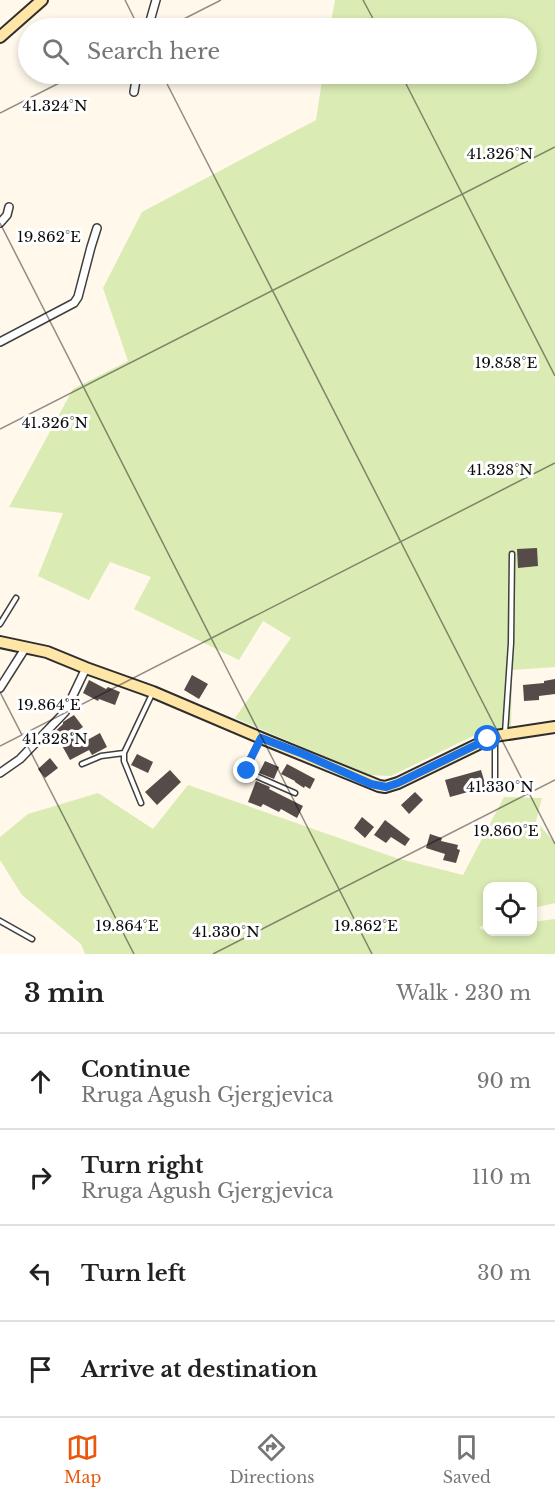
<!DOCTYPE html>
<html lang="en">
<head>
<meta charset="utf-8">
<style>
	body { margin:0; font-family:"Libre Baskerville",serif; background:#f6f6f6; color:#222 }
	.controls { position:absolute; right:18px; bottom:18px; display:grid; overflow:hidden; border-radius:12px; box-shadow:0 3px 9px #0003 }
	.controls button { width:54px; height:54px; display:grid; place-items:center; padding:0; border:0; border-bottom:2px solid #e0e0e0; background:#fff; color:#222; font:30px sans-serif }
	.stop { position:absolute; width:18px; height:18px; margin:-14px; border:4px solid #1a73e8; border-radius:50%; background:#fff }
	.stop.end { background:#1a73e8; border-color:#fff; box-shadow:0 2px 6px #0008 }
	.list { margin:0; padding:0; list-style:none }
	h2 { display:flex; justify-content:space-between; align-items:center; height:78px; margin:0; padding:0 24px; font-size:26px }
	h2 small { font-size:20px; font-weight:400; color:#767676 }
	.list li { display:grid; grid-template-columns:39px 1fr auto; gap:18px; align-items:center; box-sizing:border-box; height:96px; padding:0 24px; border-top:2px solid #e0e0e0 }
	.list b { display:block; font-size:22px; white-space:nowrap }
	.list p { margin:0; font-size:20px; white-space:nowrap; color:#767676 }
	.list em { font-size:20px; font-style:normal; color:#767676 }
	.icon { flex:none; width:33px; height:33px; fill:none; stroke:currentColor; stroke-width:2; stroke-linecap:round; stroke-linejoin:round }
	.map { position:relative; flex:none; width:555px; height:954px; overflow:hidden }
	.search { position:absolute; background:#fff; box-shadow:0 3px 9px #0003; left:18px; right:18px; top:18px; height:66px; display:flex; align-items:center; gap:15px; box-sizing:border-box; padding:0 21px; border-radius:33px; color:#767676; font-size:22px }
	.sheet { height:462px; background:#fff }
	nav { display:flex; justify-content:space-around; align-items:center; box-sizing:border-box; height:84px; border-top:2px solid #e0e0e0; background:#fff; font-size:16px; color:#767676 }
	nav a { display:grid; justify-items:center; gap:3px }
	nav .on { color:#ea580c }
	.map>svg:first-child { display:block }
</style>
</head>
<body>
<div class="map">
<svg width="555" height="954" viewBox="0 0 555 954">
	<rect width="100%" height="100%" fill="#fff8eb"/>
	<path fill="#daebb3" d="M335,0H555V667L512,670L511,727L479,733L391,776L368,775L235,718L291,638L263,621L239,660L134,609L151,577L110,562L89,600L38,576L63,513L9,507L73,389L128,361L103,288L142,212L316,120L323,74H526V28H330Z
		M188,785L396,858L463,875L504,797L542,798L536,821L555,843V903L533,908L532,886H488L487,922L479,928L484,930L487,929L488,932H532L533,922L555,919V954H85L81,944L22,895L0,860V837L28,814L98,793L153,829Z"/>
	<path fill="#554b48" d="M537,548L538,566L518,568L517,549Z
		M192,675L208,684L199,699L184,690Z
		M555,679V694L539,696V700L524,701L523,685L544,683V681Z
		M89,680L106,689L108,687L120,692L115,705L99,699L98,701L83,693Z
		M74,715L83,727L74,733L80,744L100,733L107,747L92,755L89,750L70,760L60,742L53,747L47,739L63,724V722Z
		M137,754L153,762L148,773L131,765Z
		M50,758L58,768L45,778L38,769Z
		M265,761L279,767L274,779L259,773Z
		M287,764L315,779L310,789L305,786L304,788L295,782V781L281,774Z
		M170,770L181,782L157,805L145,792Z
		M481,770L486,787L450,797L445,780Z
		M256,781L270,787L269,789L303,806L297,818L281,809L279,812L263,804L261,807L248,802Z
		M415,792L423,800L409,814L401,805Z
		M362,817L374,827L365,838L354,828Z
		M385,820L410,839L405,846L391,837L386,843L374,835Z
		M430,834L442,838L441,841L458,845L457,849L460,850L456,863L443,860L445,854L426,848Z"/>
	<g fill="none" stroke-linecap="round" stroke-linejoin="round">
		<g stroke="#3f3f3f" stroke-width="7">
			<path id="lane" d="M0,624L16,598
				M505,733L511,643L512,554
				M260,739L246,768L247,771L249,773L295,793
				M495,740V787
				M82,764L101,756L124,753
				M141,803L124,761V753L153,692
				M0,921L32,939"/>
		</g>
		<g stroke="#3f3f3f" stroke-width="10">
			<path id="street" d="M148,28L156,0
				M134,92L137,74
				M0,223L7,215L9,207
				M0,342L74,303L78,297L91,247L97,228
				M0,688L26,647
				M0,773L20,759L65,712L86,668"/>
		</g>
		<g stroke="#2e2e2e" stroke-width="14">
			<path id="secondary" d="M0,37L42,0
				M0,642L47,652L86,668L153,692L261,738L379,786L385,787L398,783L495,736L555,727"/>
		</g>
		<use href="#lane" stroke="#fff" stroke-width="4"/>
		<use href="#street" stroke="#fff" stroke-width="7"/>
		<use href="#secondary" stroke="#ffe6a6" stroke-width="10"/>
	</g>
	<g fill="none" stroke-linecap="round" stroke-linejoin="round">
		<path stroke="#1a73e8" stroke-width="8" d="M247,771L246,768L261,738L303,754L371,784L386,787L398,783L488,739"/>
	</g>
	<path fill="none" stroke="#0c0c0c" stroke-width="1.5" stroke-opacity="0.45" d="M125,0L139,28M363,0L378,28M166,28L221,0M162,74L555,844M401,74L555,376M0,113L77,74M0,223L372,954M0,429L555,147M0,692L134,954M0,746L555,463M213,954L555,780"/>
	<g font-size="15" text-anchor="middle" fill="#0c0c0c" stroke="#fff" stroke-width="6" stroke-linejoin="round" paint-order="stroke">
		<text x="55" y="111">41.324°N</text>
		<text x="500" y="159">41.326°N</text>
		<text x="49" y="242">19.862°E</text>
		<text x="506" y="368">19.858°E</text>
		<text x="55" y="428">41.326°N</text>
		<text x="500" y="475">41.328°N</text>
		<text x="49" y="710">19.864°E</text>
		<text x="55" y="744">41.328°N</text>
		<text x="500" y="792">41.330°N</text>
		<text x="506" y="836">19.860°E</text>
		<text x="127" y="931">19.864°E</text>
		<text x="366" y="931">19.862°E</text>
		<text x="226" y="937">41.330°N</text>
	</g>
</svg>
<div class="controls">
<button><svg class="icon" aria-label="locate" viewBox="0 0 24 24"><circle cx="12" cy="12" r="6"/><path d="M12 2v4M12 18v4M2 12h4M18 12h4"/></svg></button>
</div>
<div class="stop" style="left:488px;top:739px"></div>
<div class="stop end" style="left:247px;top:771px"></div>
<div class="search"><svg class="icon" aria-label="search" viewBox="0 0 24 24"><circle cx="10" cy="10" r="6"/><path d="M15 15l6 6"/></svg>Search here</div>
</div>
<section class="sheet">
<h2>3 min<small>Walk · 230 m</small></h2>
<ul class="list">
<li><svg class="icon" aria-label="ahead" viewBox="0 0 24 24"><path d="M12 20V5M6 11l6-6 6 6"/></svg><div><b>Continue</b><p>Rruga Agush Gjergjevica</p></div><em>90 m</em></li>
<li><svg class="icon" aria-label="right" viewBox="0 0 24 24"><path d="M7 20v-9h11M14 6l5 5-5 5"/></svg><div><b>Turn right</b><p>Rruga Agush Gjergjevica</p></div><em>110 m</em></li>
<li><svg class="icon" aria-label="left" viewBox="0 0 24 24"><path d="M17 20v-9H6M10 6l-5 5 5 5"/></svg><div><b>Turn left</b></div><em>30 m</em></li>
<li><svg class="icon" aria-label="arrive" viewBox="0 0 24 24"><path d="M6 21V4h12l-3 4 3 4H6"/></svg><div><b>Arrive at destination</b></div></li>
</ul>
</section>
<nav>
<a class="on"><svg class="icon" aria-label="map" viewBox="0 0 24 24"><path d="M3 6l6-2 6 2 6-2v14l-6 2-6-2-6 2zM9 4v14M15 6v14"/></svg>Map</a>
<a><svg class="icon" aria-label="directions" viewBox="0 0 24 24"><path d="M12 3l9 9-9 9-9-9zM9 14v-3h6M13 9l2 2-2 2"/></svg>Directions</a>
<a><svg class="icon" aria-label="saved" viewBox="0 0 24 24"><path d="M7 4h10v16l-5-4-5 4z"/></svg>Saved</a>
</nav>
</body>
</html>
